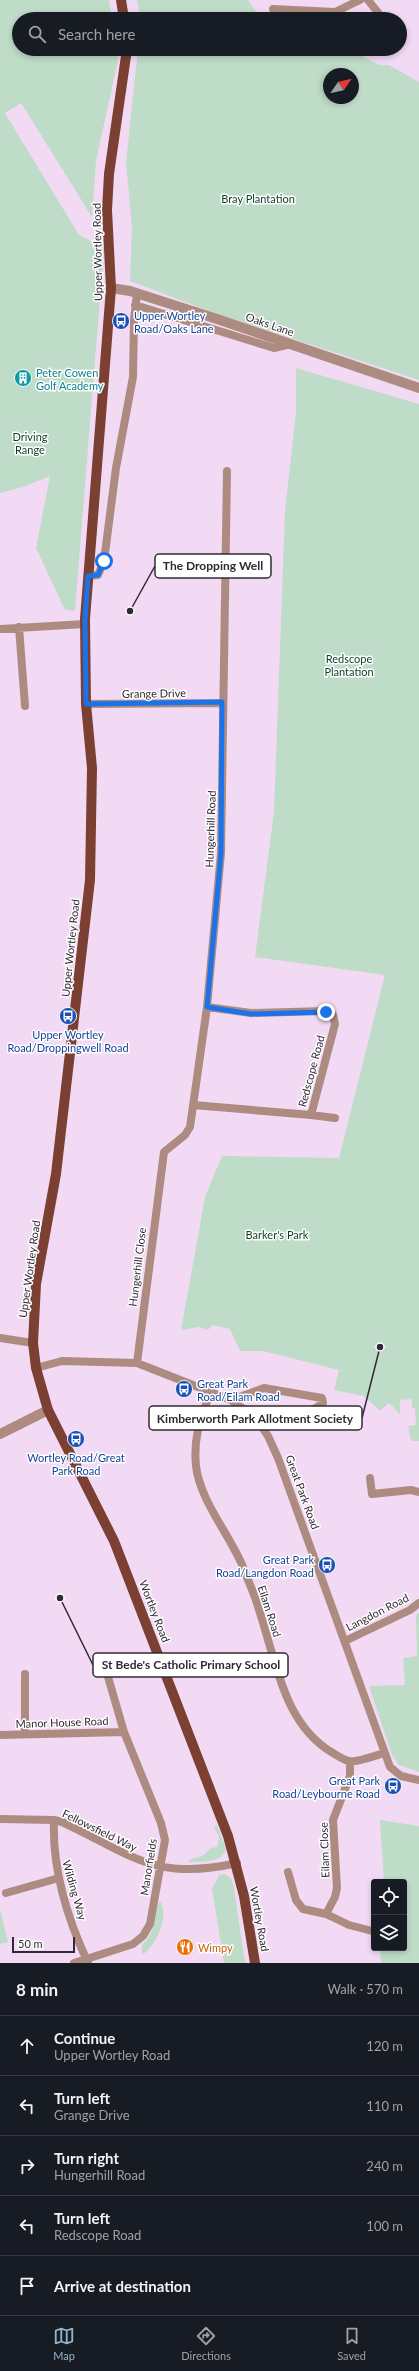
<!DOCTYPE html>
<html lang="en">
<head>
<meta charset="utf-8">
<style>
	body { margin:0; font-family:Lato,sans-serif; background:#242831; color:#f1f3f6 }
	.controls { position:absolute; right:12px; bottom:12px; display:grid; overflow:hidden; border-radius:4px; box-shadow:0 2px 6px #0003 }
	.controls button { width:36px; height:36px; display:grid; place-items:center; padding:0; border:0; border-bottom:1px solid #363941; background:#171b24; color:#f1f3f6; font:20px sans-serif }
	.compass { position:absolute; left:323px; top:68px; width:36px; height:36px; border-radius:50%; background:#171b24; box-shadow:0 2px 6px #0003; rotate:56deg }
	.scale { position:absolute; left:12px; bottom:10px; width:63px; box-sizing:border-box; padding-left:4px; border:2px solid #322934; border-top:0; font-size:11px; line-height:14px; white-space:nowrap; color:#322934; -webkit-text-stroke:3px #fff; paint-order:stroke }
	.stop { position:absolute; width:12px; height:12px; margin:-9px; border:3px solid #1a73e8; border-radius:50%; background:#fff }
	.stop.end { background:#1a73e8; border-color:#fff; box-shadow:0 1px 4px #0008 }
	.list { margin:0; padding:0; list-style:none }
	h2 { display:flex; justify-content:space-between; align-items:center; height:52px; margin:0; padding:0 16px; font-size:17px }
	h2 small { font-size:13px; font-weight:400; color:#9ea1a6 }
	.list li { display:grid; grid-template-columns:26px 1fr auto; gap:12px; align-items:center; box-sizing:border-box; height:60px; padding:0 16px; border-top:1px solid #363941 }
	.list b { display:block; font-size:15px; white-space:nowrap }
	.list p { margin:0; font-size:13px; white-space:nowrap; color:#9ea1a6 }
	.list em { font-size:13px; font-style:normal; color:#9ea1a6 }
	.icon { flex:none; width:22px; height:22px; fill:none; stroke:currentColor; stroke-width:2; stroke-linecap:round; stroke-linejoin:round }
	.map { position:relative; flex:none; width:419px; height:1963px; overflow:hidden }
	.search { position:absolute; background:#171b24; box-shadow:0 2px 6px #0003; left:12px; right:12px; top:12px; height:44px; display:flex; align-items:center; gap:10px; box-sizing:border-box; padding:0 14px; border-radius:22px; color:#9ea1a6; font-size:15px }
	.sheet { height:352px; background:#171b24 }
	nav { display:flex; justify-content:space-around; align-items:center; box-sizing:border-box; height:56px; border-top:1px solid #363941; background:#171b24; font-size:11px; color:#9ea1a6 }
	nav a { display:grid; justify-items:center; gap:2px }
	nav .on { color:#94b5ce }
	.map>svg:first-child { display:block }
</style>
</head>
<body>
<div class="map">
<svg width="419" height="1963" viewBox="0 0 419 1963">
	<rect width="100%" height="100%" fill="#f2daf5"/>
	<path fill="#bfdcc8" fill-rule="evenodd" d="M0,0H109L112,19H19V49H116L118,60L96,161L92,217L21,103L5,113L79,235L104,248L75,611L65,610L36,548L50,476L23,487L0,493Z
		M137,0H248L261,19H140Z
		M138,49L351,50L379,65H389L419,82V380L217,314L130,281L132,228L126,162ZM329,74H353V98H329Z
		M296,368L419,404V1441H411L408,1426L416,1425L415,1408H412V1399L400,1400V1414L389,1403L380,1411L364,1396L334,1390L339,1370L263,1351H240L230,1329L212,1325L208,1330L199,1327L181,1330L205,1197L222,1156L339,1158L385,975L255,957L274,812L285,510L296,413Z
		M419,1612V1772L399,1765L392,1755L369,1686L405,1685L403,1658L417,1656L416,1616Z
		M380,1820L419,1826V1963H381L380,1948H404V1882H384Z
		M217,1825L226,1849C221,1864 202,1861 188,1862L189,1860L204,1855L211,1848L217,1847L219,1838L214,1826Z
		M224,1874L231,1878L234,1888L245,1963H224L212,1889L219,1875Z
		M160,1901C170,1915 156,1947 142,1955V1945C159,1929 151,1917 160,1901Z
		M0,1909L8,1942L0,1944Z"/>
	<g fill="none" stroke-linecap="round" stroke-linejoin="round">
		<path stroke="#ae8b81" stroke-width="8" d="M368,0L383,19
			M273,9L335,12L360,0
			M135,305L274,348L291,344
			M88,576L98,575L104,561L116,468L133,377L134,320L137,294
			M19,627L25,706
			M0,629L85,624
			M86,704L222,703
			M193,1105L311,1115L335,1024L333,1015L326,1011L251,1013L207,1007
			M311,1115L335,1118
			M0,1338L33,1343
			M137,1363L164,1152L185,1135L190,1127L207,1007L221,853L227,471
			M36,1368L62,1361L137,1363L231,1400L256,1418L268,1436L278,1458L390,1767L401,1776L419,1780
			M211,1390C201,1418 193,1436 196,1466C200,1501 230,1535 243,1567C248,1581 255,1595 259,1610C276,1660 283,1724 333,1753C338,1756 344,1760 349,1761C356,1763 377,1755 384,1753
			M231,1400L264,1388L322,1398L323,1403C301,1420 294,1408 271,1412C266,1412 261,1416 256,1418
			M370,1478L372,1494L411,1490L419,1492
			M345,1641L410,1610L419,1603
			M25,1734V1674
			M0,1735L124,1732
			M0,1819L54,1820L62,1822C131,1854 154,1882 237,1863
			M54,1820C52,1868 68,1920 88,1963
			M288,1872L296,1900L303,1909L326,1914L349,1925L372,1931
			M6,1893L59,1878
			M326,1914L335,1897L337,1888L333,1820L350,1776V1762
			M74,1963L133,1944L143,1936L150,1924L165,1840L161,1823L124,1732L104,1663"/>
		<path stroke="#ae8b81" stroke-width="10" d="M111,288L130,291L217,319L419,388
			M0,1434L48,1410"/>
		<path stroke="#7c4032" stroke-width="10" d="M121,0L124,19
			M127,49L109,174L107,210L111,288L85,619L86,704L92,768L90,880L56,1174L36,1284L33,1343L36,1368L48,1410L114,1541L228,1836L244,1896L255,1963"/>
	</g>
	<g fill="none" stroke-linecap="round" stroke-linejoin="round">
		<path stroke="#1a73e8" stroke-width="5" d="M104,561L98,575L88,576L85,619L86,704L222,702L221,853L207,1007L251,1014L326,1012"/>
	</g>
	<defs>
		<g id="bus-disc" transform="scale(0.9)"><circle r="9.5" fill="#1a4fb4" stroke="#fff"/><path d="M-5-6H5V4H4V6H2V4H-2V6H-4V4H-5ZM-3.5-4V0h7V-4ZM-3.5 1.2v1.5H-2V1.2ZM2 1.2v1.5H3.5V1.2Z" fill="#fff"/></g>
		<g id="building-disc" transform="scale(0.9)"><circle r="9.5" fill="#0f9aa8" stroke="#fff"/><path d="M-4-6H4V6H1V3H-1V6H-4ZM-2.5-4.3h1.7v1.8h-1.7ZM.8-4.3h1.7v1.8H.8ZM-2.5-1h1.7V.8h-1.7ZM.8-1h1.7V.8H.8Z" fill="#fff"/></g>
		<g id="restaurant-disc" transform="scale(0.9)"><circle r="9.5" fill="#e8710a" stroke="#fff"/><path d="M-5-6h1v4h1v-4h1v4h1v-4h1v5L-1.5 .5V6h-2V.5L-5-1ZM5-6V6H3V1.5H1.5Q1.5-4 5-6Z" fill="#fff"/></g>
	</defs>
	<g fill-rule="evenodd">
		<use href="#bus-disc" x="121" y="321"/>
		<use href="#building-disc" x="23" y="378"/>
		<use href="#bus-disc" x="68" y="1016"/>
		<use href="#bus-disc" x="184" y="1389"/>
		<use href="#bus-disc" x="76" y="1439"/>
		<use href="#bus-disc" x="327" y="1565"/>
		<use href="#bus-disc" x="393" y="1786"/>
		<use href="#restaurant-disc" x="185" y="1947"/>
	</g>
	<g text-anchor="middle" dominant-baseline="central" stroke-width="3" stroke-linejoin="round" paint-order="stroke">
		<g font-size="11" fill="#0b3f24" stroke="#fff">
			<text x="258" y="198">Bray Plantation</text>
			<text x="30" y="436">Driving<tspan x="30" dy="13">Range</tspan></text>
			<text x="349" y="658">Redscope<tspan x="349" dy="13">Plantation</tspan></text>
			<text x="277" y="1234">Barker's Park</text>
		</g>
		<g font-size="11" fill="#322934" stroke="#fff">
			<text transform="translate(97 252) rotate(-91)">Upper Wortley Road</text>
			<text transform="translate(270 324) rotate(19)">Oaks Lane</text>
			<text transform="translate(154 693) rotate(-1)">Grange Drive</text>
			<text transform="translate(210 829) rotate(-88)">Hungerhill Road</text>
			<text transform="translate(70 948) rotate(-84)">Upper Wortley Road</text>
			<text transform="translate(311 1071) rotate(-75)">Redscope Road</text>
			<text transform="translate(137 1267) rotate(-83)">Hungerhill Close</text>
			<text transform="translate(29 1269) rotate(-82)">Upper Wortley Road</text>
			<text transform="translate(303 1492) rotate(70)">Great Park Road</text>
			<text transform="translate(155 1611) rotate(69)">Wortley Road</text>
			<text transform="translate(270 1611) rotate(72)">Eilam Road</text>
			<text transform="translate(377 1612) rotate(-27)">Langdon Road</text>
			<text transform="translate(62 1722) rotate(-2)">Manor House Road</text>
			<text transform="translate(100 1830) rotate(26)">Fellowsfield Way</text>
			<text transform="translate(324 1850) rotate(-92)">Eilam Close</text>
			<text transform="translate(148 1867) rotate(-81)">Manorfields</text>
			<text transform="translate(75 1890) rotate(74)">Wilding Way</text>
			<text transform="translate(260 1919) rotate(80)">Wortley Road</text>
		</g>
		<g font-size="11" fill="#164399" stroke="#fff" text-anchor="start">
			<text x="134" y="315">Upper Wortley<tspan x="134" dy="13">Road/Oaks Lane</tspan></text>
			<text x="68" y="1034" text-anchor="middle">Upper Wortley<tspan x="68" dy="13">Road/Droppingwell Road</tspan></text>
			<text x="197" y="1383">Great Park<tspan x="197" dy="13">Road/Eilam Road</tspan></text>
			<text x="76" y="1457" text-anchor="middle">Wortley Road/Great<tspan x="76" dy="13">Park Road</tspan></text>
			<text x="314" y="1559" text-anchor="end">Great Park<tspan x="314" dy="13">Road/Langdon Road</tspan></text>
			<text x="380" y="1780" text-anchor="end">Great Park<tspan x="380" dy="13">Road/Leybourne Road</tspan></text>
		</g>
		<g font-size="11" fill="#0d838f" stroke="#fff" text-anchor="start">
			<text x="36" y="372">Peter Cowen<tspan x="36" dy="13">Golf Academy</tspan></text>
		</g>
		<g font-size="11" fill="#c56008" stroke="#fff" text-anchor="start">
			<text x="198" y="1947">Wimpy</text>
		</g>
	</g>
	<path fill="none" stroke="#322934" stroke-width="1.5" d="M130 611L155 566M380 1347L362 1418M60 1598L93 1665"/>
	<g fill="#322934" stroke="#fff" stroke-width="1.5">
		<circle cx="130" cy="611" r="4"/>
		<circle cx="380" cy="1347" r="4"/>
		<circle cx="60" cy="1598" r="4"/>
	</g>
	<g fill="#fff" stroke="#322934" stroke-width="1.5">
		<rect x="155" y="554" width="116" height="24" rx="4"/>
		<rect x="149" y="1406" width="213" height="24" rx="4"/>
		<rect x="93" y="1653" width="195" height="24" rx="4"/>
	</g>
	<g font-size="12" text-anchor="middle" font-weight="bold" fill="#322934">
		<text x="213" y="570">The Dropping Well</text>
		<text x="255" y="1423">Kimberworth Park Allotment Society</text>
		<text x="191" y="1669">St Bede's Catholic Primary School</text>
	</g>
</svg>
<div class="controls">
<button><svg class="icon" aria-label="locate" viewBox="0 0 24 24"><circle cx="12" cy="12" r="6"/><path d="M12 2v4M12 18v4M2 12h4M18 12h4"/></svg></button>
<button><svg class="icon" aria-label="layers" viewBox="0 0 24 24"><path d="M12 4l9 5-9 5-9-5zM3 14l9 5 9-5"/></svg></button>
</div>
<svg class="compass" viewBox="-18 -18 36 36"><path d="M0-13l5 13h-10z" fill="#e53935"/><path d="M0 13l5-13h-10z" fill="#9ea1a6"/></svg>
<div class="scale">50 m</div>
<div class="stop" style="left:104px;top:561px"></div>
<div class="stop end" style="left:326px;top:1012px"></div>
<div class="search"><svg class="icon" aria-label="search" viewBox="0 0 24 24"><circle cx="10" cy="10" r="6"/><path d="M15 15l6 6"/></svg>Search here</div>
</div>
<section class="sheet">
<h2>8 min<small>Walk · 570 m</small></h2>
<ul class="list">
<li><svg class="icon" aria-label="ahead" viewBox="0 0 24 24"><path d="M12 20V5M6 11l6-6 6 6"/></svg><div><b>Continue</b><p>Upper Wortley Road</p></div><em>120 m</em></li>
<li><svg class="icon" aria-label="left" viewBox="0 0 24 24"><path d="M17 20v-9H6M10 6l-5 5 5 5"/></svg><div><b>Turn left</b><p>Grange Drive</p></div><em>110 m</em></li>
<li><svg class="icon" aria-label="right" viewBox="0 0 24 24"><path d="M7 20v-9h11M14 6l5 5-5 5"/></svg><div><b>Turn right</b><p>Hungerhill Road</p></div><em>240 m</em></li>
<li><svg class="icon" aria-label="left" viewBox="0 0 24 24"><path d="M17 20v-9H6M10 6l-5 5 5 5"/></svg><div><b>Turn left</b><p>Redscope Road</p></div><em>100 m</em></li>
<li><svg class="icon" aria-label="arrive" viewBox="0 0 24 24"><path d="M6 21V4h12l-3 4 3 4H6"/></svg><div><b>Arrive at destination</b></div></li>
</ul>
</section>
<nav>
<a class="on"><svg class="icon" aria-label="map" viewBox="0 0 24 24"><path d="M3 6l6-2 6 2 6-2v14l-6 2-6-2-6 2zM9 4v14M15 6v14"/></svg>Map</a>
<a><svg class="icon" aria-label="directions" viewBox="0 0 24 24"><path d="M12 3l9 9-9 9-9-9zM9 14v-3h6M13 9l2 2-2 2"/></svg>Directions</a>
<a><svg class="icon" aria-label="saved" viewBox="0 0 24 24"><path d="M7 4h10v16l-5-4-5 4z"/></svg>Saved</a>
</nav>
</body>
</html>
